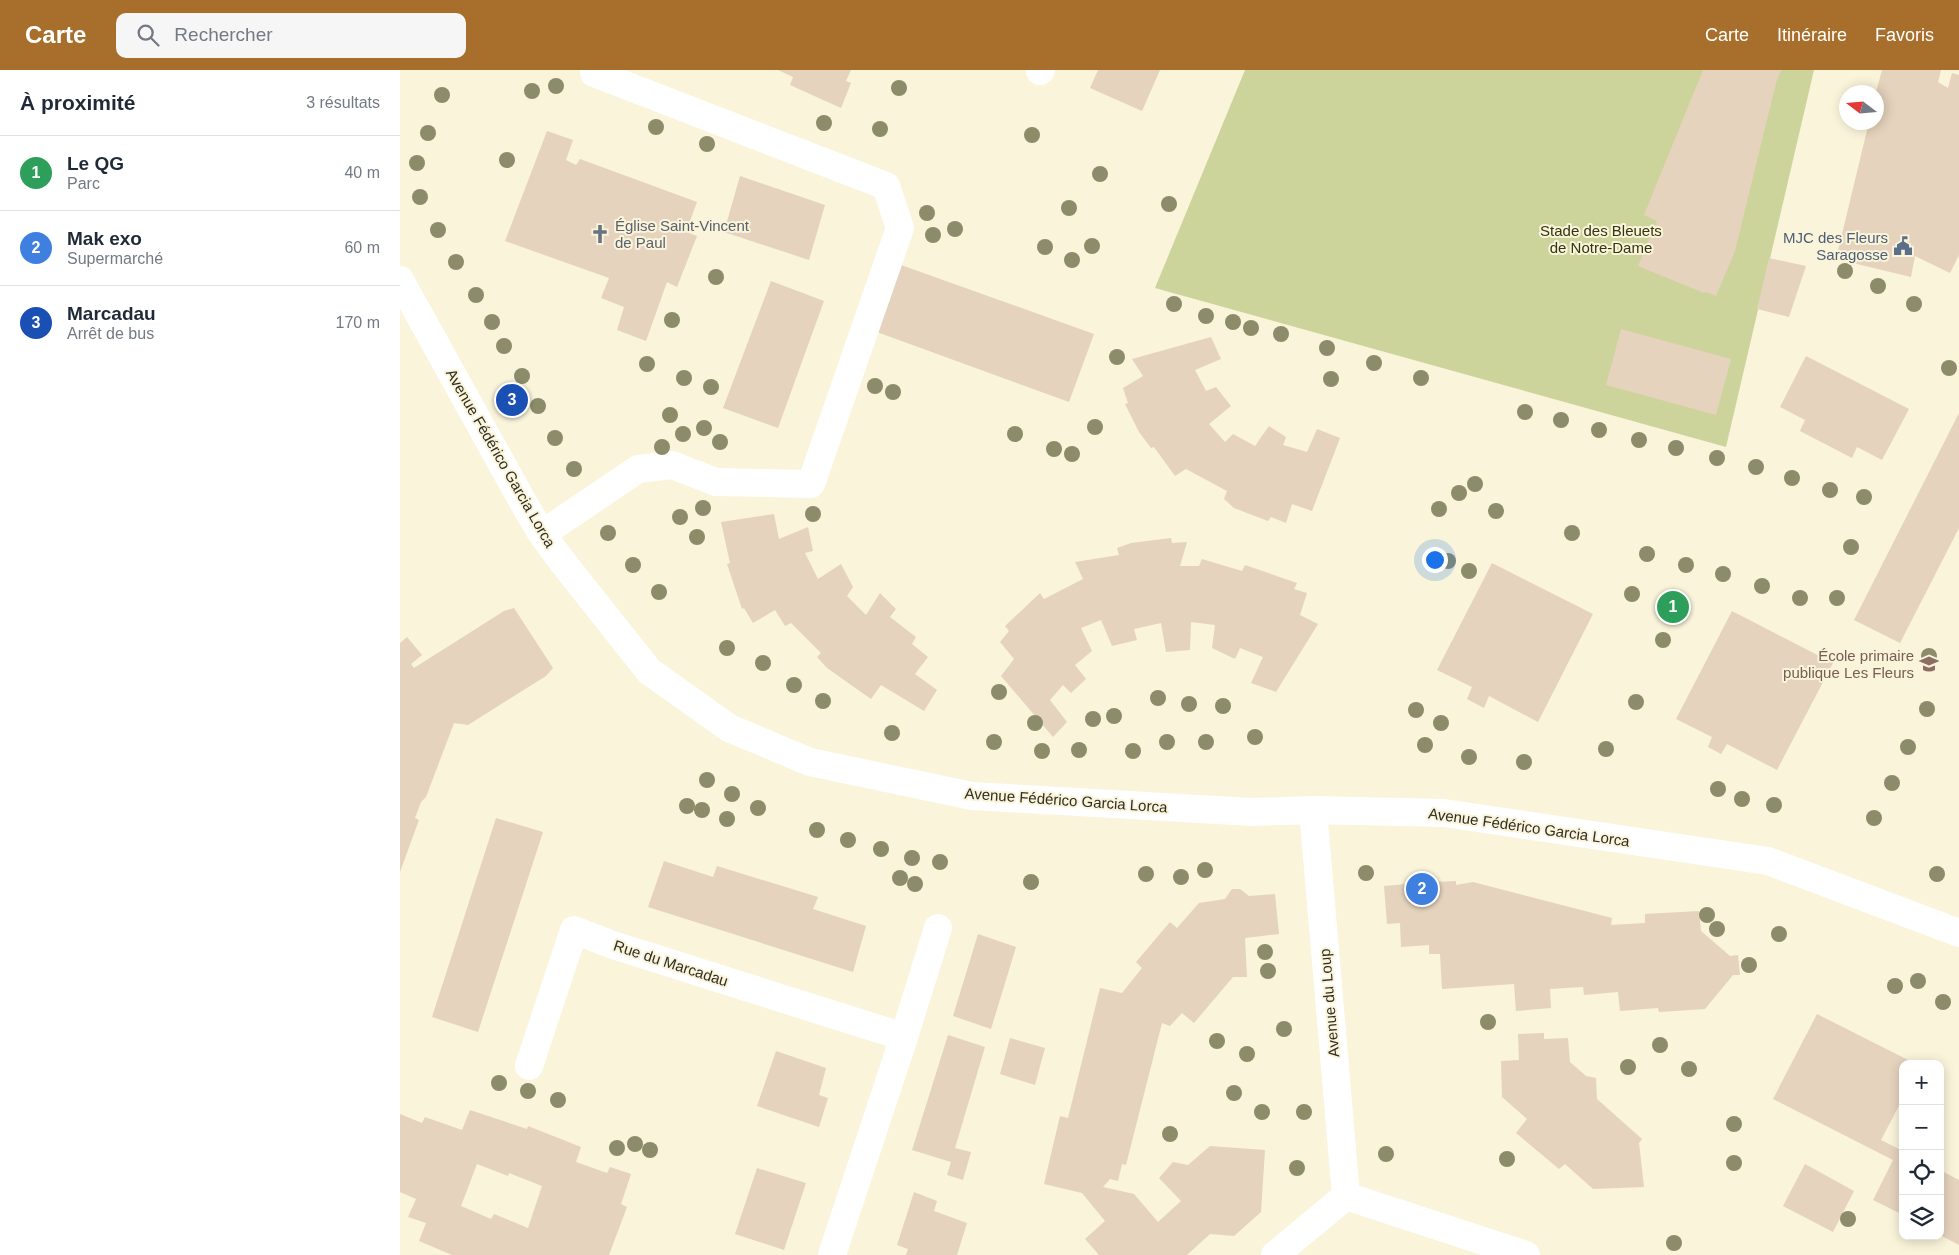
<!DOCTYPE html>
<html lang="fr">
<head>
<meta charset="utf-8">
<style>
	body { margin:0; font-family:Arial,sans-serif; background:#f6f6f7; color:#1f2937 }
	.controls { position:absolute; right:15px; bottom:15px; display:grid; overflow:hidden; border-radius:10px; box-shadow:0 2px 12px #0003 }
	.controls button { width:45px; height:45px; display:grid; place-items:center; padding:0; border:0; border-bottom:1px solid #e0e1e3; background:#fff; color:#1f2937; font:25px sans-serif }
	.compass { position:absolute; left:1439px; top:15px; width:45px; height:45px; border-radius:50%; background:#fff; box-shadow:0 2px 12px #0003; rotate:286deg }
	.you { position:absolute; left:1034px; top:489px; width:18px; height:18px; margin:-12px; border:4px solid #fff; border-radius:50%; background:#1a73e8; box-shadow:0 0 0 8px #1a73e833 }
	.badge { display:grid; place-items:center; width:32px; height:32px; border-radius:50%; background:#a76e2c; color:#fff; font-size:16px; font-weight:700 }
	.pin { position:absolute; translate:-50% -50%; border:2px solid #fff; box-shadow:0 1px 5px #0006 }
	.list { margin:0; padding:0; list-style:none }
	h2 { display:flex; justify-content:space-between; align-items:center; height:65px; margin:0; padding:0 20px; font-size:21px }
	h2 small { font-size:16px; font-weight:400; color:#747a83 }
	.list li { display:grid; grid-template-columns:32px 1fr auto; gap:15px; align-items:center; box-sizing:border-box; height:75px; padding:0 20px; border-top:1px solid #e0e1e3 }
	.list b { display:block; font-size:19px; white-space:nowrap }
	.list p { margin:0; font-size:16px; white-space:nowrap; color:#747a83 }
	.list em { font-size:16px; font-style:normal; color:#747a83 }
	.icon { flex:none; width:28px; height:28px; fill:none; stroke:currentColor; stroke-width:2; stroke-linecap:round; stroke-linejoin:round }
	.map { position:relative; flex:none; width:1559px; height:1185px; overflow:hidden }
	header { display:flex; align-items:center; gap:30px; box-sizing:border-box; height:70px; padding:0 25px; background:#a76e2c; color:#fff }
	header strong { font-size:24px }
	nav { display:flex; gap:28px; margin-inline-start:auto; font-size:18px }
	.search { width:350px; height:45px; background:#f6f6f7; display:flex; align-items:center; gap:12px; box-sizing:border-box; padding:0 18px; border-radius:10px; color:#747a83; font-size:19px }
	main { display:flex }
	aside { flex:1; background:#fff }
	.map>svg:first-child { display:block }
</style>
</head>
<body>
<header>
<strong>Carte</strong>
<div class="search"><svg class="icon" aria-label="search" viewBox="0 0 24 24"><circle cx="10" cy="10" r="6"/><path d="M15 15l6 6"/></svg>Rechercher</div>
<nav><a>Carte</a><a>Itinéraire</a><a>Favoris</a></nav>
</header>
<main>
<aside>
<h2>À proximité<small>3 résultats</small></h2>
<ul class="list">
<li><span class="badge" style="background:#2e9e5b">1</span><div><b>Le QG</b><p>Parc</p></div><em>40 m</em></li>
<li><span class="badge" style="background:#3f7fe0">2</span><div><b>Mak exo</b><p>Supermarché</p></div><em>60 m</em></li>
<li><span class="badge" style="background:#1a4fb4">3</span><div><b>Marcadau</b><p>Arrêt de bus</p></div><em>170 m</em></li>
</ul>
</aside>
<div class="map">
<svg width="1559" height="1185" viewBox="0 0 1559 1185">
	<rect width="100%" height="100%" fill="#f9f4da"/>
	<path fill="#cdd49b" d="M845,0H1414L1326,377L755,218Z"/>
	<path fill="#e5d3bd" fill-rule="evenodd" d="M378,0H451L446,11L451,13L441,38L390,15L393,7Z
		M698,0H760L742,41L690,18Z
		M1303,0H1381L1376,13L1335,181L1316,226L1306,222L1304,223L1238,196L1257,151L1244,145Z
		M1482,0H1541L1538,12L1548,18L1552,3L1559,5V185L1550,203L1515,186L1511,207L1436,189L1469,52H1476V22Z
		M147,61L173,70L166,90L176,95L180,89L297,132L286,162L297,166L277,217L267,212L246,271L217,260L224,237L201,228L209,208L105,171Z
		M340,106L425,135L409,190L324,162Z
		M1369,188L1406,196L1389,247L1357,239Z
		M501,195L694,264L669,332L477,262Z
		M371,211L424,231L378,358L323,338Z
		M1221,259L1331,289L1316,345L1206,315Z
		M811,267L821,289L795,300L806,321L816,317L831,336L809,354L825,372L833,364L855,376L869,356L886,367L883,375L907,382L917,359L940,368L912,441L892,434L886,453L871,447L868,451L834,438L824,429L827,421L786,399L775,406L754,377L751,378L739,362L725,334L728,333L723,318L743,306L732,289Z
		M1406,286L1509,339L1482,390L1457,377L1452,388L1400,361L1405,350L1380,337Z
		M1559,343V458L1500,573L1454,550Z
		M374,444L379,469L408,457L413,481L405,483L418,509L441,494L453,517L447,526L466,545L480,523L496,539L490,547L516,567L512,574L528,587L515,604L537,620L524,641L481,615L471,629L427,598L417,587L421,583L391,553L385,556L375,540L353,553L344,538L342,539L327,494L330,493L321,452Z
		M771,468L772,473L787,472L780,496H799L802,489L842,501L845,495L897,513L894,519L907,523L900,545L918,554L876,622L851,613L863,587L840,578L835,589L812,578L815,555L791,552L790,580L766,582L761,553L734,559L737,570L712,576L701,550L681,558L692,581L675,595L686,609L671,623L663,615L650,630L667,652L653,667L601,606L614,589L600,572L609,561L605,556L640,523L644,529L683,509L675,492L719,485L717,478L731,473Z
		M1092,493L1193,544L1138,652L1089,626L1084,638L1067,629L1072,617L1037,600Z
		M114,538L153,598L146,606L68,655L54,653L26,727L21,732L15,748L19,750L0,802V573L7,567L22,585L11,594L14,598L104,541Z
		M1332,541L1433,593L1377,700L1327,674L1321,684L1308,677L1312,667L1276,649Z
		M96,748L143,762L78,962L32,947Z
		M264,791L313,807L317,796L418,827L413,839L466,856L453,902L248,837Z
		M1031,807L1036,812L1056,811V815L1073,812L1212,848L1211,855L1245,853V844L1299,841L1301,861L1330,886L1338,885L1340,905H1333L1305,939L1259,942L1258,938L1220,941L1218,922L1184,925L1183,917L1150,919L1151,938L1116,941L1114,914L1042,919L1040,884H1029V875L1001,877L1000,853L987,854L984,816L1007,814L1011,808Z
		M832,819H840L849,826L875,824L879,864L845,868L847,907H833L794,953L782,943L770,956L762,953L726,1095L722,1094L718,1111L710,1109L703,1117L734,1124L758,1152L781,1131L759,1108L773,1092L788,1095L810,1076L865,1080L861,1142L834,1166L810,1164L787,1185H699L685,1169L705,1151L682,1123L644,1114L660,1046L668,1048L700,918L722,923L742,898L736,892L770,852L777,858L799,833L825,829Z
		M578,864L616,877L591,959L553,946Z
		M1417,944L1516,994H1503V1028L1481,1070L1503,1081V1145L1473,1130L1493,1090L1373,1029Z
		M1144,963V969L1168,968L1170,992L1186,1006L1196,1008L1197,1029L1242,1069L1239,1073L1244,1117L1193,1119L1165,1094L1159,1099L1116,1063L1127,1049L1102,1027L1101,991L1119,990L1118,964Z
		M548,965L585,977L555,1078L571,1082L563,1110L547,1105L551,1092L512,1080Z
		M610,968L645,978L635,1015L600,1004Z
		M376,981L426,998L419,1025L428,1028L419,1057L357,1036Z
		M70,1040L127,1059L128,1056L181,1077L176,1092L207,1103L210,1097L231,1104L221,1134L227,1137L209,1185H52L19,1171L26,1153L8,1147L16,1129L0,1122V1044L22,1053L25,1047L62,1060ZM77,1094L108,1106L109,1103L142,1116L128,1158L94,1144L91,1149L61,1136Z
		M1405,1094L1454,1121L1433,1162L1383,1136Z
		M357,1098L406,1113L384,1180L335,1164Z
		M1540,1100L1559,1110V1175L1540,1165Z
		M514,1122L537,1131L534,1141L567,1153L557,1185H506L508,1179L497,1175Z"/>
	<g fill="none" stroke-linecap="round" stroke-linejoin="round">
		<path stroke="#fff" stroke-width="28" d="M640,1L641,0
			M0,210L123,432L142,464L161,490L249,601L329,658L410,692L572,726L852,742L913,740L1044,743L1368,791L1559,863
			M142,464L238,399L272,395L316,412L411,414L500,158L486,116L194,3
			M913,740L946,1126
			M504,967L538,858
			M129,996L174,860L213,875L504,967L432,1185
			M875,1185L946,1126L1126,1185"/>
	</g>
	<g fill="#8c8b6a">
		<circle cx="156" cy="16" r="8"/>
		<circle cx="499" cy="18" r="8"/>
		<circle cx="132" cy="21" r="8"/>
		<circle cx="42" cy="25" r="8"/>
		<circle cx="424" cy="53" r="8"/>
		<circle cx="256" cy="57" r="8"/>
		<circle cx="480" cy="59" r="8"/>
		<circle cx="28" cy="63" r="8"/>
		<circle cx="632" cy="65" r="8"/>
		<circle cx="307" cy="74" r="8"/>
		<circle cx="107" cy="90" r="8"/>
		<circle cx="17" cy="93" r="8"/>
		<circle cx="700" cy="104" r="8"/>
		<circle cx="20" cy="127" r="8"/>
		<circle cx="769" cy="134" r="8"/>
		<circle cx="669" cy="138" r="8"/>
		<circle cx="527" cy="143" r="8"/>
		<circle cx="555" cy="159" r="8"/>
		<circle cx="38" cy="160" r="8"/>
		<circle cx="533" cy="165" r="8"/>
		<circle cx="692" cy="176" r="8"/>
		<circle cx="645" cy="177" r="8"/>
		<circle cx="672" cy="190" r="8"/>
		<circle cx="56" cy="192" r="8"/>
		<circle cx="1445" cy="201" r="8"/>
		<circle cx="316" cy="207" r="8"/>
		<circle cx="1478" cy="216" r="8"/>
		<circle cx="76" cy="225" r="8"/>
		<circle cx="774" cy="234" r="8"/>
		<circle cx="1514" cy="234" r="8"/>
		<circle cx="806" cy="246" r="8"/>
		<circle cx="272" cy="250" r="8"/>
		<circle cx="92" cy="252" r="8"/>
		<circle cx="833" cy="252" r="8"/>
		<circle cx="851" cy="258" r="8"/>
		<circle cx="881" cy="264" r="8"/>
		<circle cx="104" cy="276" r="8"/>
		<circle cx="927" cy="278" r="8"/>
		<circle cx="717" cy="287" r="8"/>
		<circle cx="974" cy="293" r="8"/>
		<circle cx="247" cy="294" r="8"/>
		<circle cx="1549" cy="298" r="8"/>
		<circle cx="122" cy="306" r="8"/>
		<circle cx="284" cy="308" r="8"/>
		<circle cx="1021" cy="308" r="8"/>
		<circle cx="931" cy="309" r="8"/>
		<circle cx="475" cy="316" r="8"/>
		<circle cx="311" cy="317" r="8"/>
		<circle cx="493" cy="322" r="8"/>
		<circle cx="138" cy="336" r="8"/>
		<circle cx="1125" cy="342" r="8"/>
		<circle cx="270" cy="345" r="8"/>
		<circle cx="1161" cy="350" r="8"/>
		<circle cx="695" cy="357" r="8"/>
		<circle cx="304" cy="358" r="8"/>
		<circle cx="1199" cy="360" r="8"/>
		<circle cx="283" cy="364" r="8"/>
		<circle cx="615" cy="364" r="8"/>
		<circle cx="155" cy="368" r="8"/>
		<circle cx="1239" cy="370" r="8"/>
		<circle cx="320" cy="372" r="8"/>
		<circle cx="262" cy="377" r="8"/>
		<circle cx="1276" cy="378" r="8"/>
		<circle cx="654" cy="379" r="8"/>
		<circle cx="672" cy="384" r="8"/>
		<circle cx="1317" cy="388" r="8"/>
		<circle cx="1356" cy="397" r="8"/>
		<circle cx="174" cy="399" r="8"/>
		<circle cx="1392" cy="408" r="8"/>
		<circle cx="1075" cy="414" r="8"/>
		<circle cx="1430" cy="420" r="8"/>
		<circle cx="1059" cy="423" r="8"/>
		<circle cx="1464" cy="427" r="8"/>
		<circle cx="303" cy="438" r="8"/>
		<circle cx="1039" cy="439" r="8"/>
		<circle cx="1096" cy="441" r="8"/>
		<circle cx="413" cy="444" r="8"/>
		<circle cx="280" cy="447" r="8"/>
		<circle cx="208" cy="463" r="8"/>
		<circle cx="1172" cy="463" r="8"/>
		<circle cx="297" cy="467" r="8"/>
		<circle cx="1451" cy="477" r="8"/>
		<circle cx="1247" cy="484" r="8"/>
		<circle cx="1048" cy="491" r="8"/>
		<circle cx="233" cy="495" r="8"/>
		<circle cx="1286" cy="495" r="8"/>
		<circle cx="1069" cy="501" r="8"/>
		<circle cx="1323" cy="504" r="8"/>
		<circle cx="1362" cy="516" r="8"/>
		<circle cx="259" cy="522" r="8"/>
		<circle cx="1232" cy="524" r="8"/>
		<circle cx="1400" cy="528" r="8"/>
		<circle cx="1437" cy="528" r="8"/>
		<circle cx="1263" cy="570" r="8"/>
		<circle cx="327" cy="578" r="8"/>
		<circle cx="1529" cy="586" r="8"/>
		<circle cx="363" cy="593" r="8"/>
		<circle cx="394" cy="615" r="8"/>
		<circle cx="599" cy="622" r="8"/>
		<circle cx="758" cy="628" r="8"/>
		<circle cx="423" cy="631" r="8"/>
		<circle cx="1236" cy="632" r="8"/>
		<circle cx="789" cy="634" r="8"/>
		<circle cx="823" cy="636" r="8"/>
		<circle cx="1527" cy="639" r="8"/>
		<circle cx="1016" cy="640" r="8"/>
		<circle cx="714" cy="646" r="8"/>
		<circle cx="693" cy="649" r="8"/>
		<circle cx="635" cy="653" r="8"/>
		<circle cx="1041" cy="653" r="8"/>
		<circle cx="492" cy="663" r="8"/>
		<circle cx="855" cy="667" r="8"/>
		<circle cx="594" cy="672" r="8"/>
		<circle cx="767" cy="672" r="8"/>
		<circle cx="806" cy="672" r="8"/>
		<circle cx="1025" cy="675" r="8"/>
		<circle cx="1508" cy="677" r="8"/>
		<circle cx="1206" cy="679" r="8"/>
		<circle cx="679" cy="680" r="8"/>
		<circle cx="642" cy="681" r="8"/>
		<circle cx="733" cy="681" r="8"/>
		<circle cx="1069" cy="687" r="8"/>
		<circle cx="1124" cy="692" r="8"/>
		<circle cx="307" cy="710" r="8"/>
		<circle cx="1492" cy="713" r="8"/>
		<circle cx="1318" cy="719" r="8"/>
		<circle cx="332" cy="724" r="8"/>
		<circle cx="1342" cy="729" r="8"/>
		<circle cx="1374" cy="735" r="8"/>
		<circle cx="287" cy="736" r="8"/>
		<circle cx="358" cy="738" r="8"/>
		<circle cx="302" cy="740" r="8"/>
		<circle cx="1474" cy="748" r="8"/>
		<circle cx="327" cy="749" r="8"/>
		<circle cx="417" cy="760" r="8"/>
		<circle cx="448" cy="770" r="8"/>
		<circle cx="481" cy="779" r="8"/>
		<circle cx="512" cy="788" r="8"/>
		<circle cx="540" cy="792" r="8"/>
		<circle cx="805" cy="800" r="8"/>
		<circle cx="966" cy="803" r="8"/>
		<circle cx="746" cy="804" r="8"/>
		<circle cx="1537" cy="804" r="8"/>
		<circle cx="781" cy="807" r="8"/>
		<circle cx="500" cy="808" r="8"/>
		<circle cx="631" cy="812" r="8"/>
		<circle cx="515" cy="814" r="8"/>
		<circle cx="1307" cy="845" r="8"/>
		<circle cx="1317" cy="859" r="8"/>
		<circle cx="1379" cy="864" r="8"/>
		<circle cx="865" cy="882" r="8"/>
		<circle cx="1349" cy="895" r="8"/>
		<circle cx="868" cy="901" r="8"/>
		<circle cx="1518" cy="911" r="8"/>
		<circle cx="1495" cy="916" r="8"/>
		<circle cx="1543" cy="932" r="8"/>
		<circle cx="1088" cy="952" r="8"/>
		<circle cx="884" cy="959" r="8"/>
		<circle cx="817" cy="971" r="8"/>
		<circle cx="1260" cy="975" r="8"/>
		<circle cx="847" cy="984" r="8"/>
		<circle cx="1228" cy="997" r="8"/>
		<circle cx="1289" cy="999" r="8"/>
		<circle cx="99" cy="1013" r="8"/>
		<circle cx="128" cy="1021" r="8"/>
		<circle cx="834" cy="1023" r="8"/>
		<circle cx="158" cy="1030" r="8"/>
		<circle cx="862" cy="1042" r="8"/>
		<circle cx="904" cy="1042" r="8"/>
		<circle cx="1334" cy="1054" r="8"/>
		<circle cx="770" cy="1064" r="8"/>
		<circle cx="235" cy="1074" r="8"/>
		<circle cx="217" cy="1078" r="8"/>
		<circle cx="250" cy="1080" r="8"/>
		<circle cx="986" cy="1084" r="8"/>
		<circle cx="1107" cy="1089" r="8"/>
		<circle cx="1334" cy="1093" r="8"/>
		<circle cx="897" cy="1098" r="8"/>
		<circle cx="1448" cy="1149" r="8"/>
		<circle cx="1274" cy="1173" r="8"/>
	</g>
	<defs>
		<g id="church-bare" transform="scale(1.5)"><path d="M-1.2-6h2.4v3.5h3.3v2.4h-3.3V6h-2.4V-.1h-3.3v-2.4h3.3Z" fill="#6b7280" stroke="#f9f4da" stroke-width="2.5" paint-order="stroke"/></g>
		<g id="civic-bare" transform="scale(1.5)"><path d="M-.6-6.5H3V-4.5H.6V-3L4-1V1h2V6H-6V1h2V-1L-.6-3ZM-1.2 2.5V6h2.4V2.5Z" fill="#5c6f8a" stroke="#f9f4da" stroke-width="2.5" paint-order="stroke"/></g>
		<g id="school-bare" transform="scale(1.5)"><path d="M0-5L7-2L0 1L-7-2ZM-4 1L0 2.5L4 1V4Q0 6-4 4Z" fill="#8d6e63" stroke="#f9f4da" stroke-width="2.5" paint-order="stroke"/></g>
	</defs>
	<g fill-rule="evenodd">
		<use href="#church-bare" x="200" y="164"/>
		<use href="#civic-bare" x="1503" y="176"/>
		<use href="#school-bare" x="1529" y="594"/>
	</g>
	<g text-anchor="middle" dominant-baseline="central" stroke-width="4" stroke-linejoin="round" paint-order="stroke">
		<g font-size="15" fill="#5b616d" stroke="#f9f4da" text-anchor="start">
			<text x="215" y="155">Église Saint-Vincent<tspan x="215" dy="17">de Paul</tspan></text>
		</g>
		<g font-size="15" fill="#32350f" stroke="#f9f4da">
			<text x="1201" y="160">Stade des Bleuets<tspan x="1201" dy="17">de Notre-Dame</tspan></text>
		</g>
		<g font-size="15" fill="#4e5e75" stroke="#f9f4da" text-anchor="end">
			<text x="1488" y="167">MJC des Fleurs<tspan x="1488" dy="17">Saragosse</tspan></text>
		</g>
		<g font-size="15" fill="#2f2d23" stroke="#f9f4da">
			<text transform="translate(101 388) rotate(60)">Avenue Fédérico Garcia Lorca</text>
			<text transform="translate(666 730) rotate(4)">Avenue Fédérico Garcia Lorca</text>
			<text transform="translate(1129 757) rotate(8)">Avenue Fédérico Garcia Lorca</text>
			<text transform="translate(271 893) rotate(18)">Rue du Marcadau</text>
			<text transform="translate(929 933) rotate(-95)">Avenue du Loup</text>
		</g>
		<g font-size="15" fill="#785e54" stroke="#f9f4da" text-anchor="end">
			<text x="1514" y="585">École primaire<tspan x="1514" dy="17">publique Les Fleurs</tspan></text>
		</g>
	</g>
</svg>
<div class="controls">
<button>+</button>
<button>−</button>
<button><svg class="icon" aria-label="locate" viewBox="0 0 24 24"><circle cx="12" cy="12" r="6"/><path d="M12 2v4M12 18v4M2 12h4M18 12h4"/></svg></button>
<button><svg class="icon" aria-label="layers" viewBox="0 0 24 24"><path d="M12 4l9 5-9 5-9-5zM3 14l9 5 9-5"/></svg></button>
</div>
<svg class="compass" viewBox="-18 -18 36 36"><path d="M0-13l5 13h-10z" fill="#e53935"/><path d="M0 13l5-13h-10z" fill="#747a83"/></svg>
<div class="you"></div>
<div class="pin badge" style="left:1273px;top:537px;background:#2e9e5b">1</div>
<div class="pin badge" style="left:1022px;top:819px;background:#3f7fe0">2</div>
<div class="pin badge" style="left:112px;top:330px;background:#1a4fb4">3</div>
</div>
</main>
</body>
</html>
